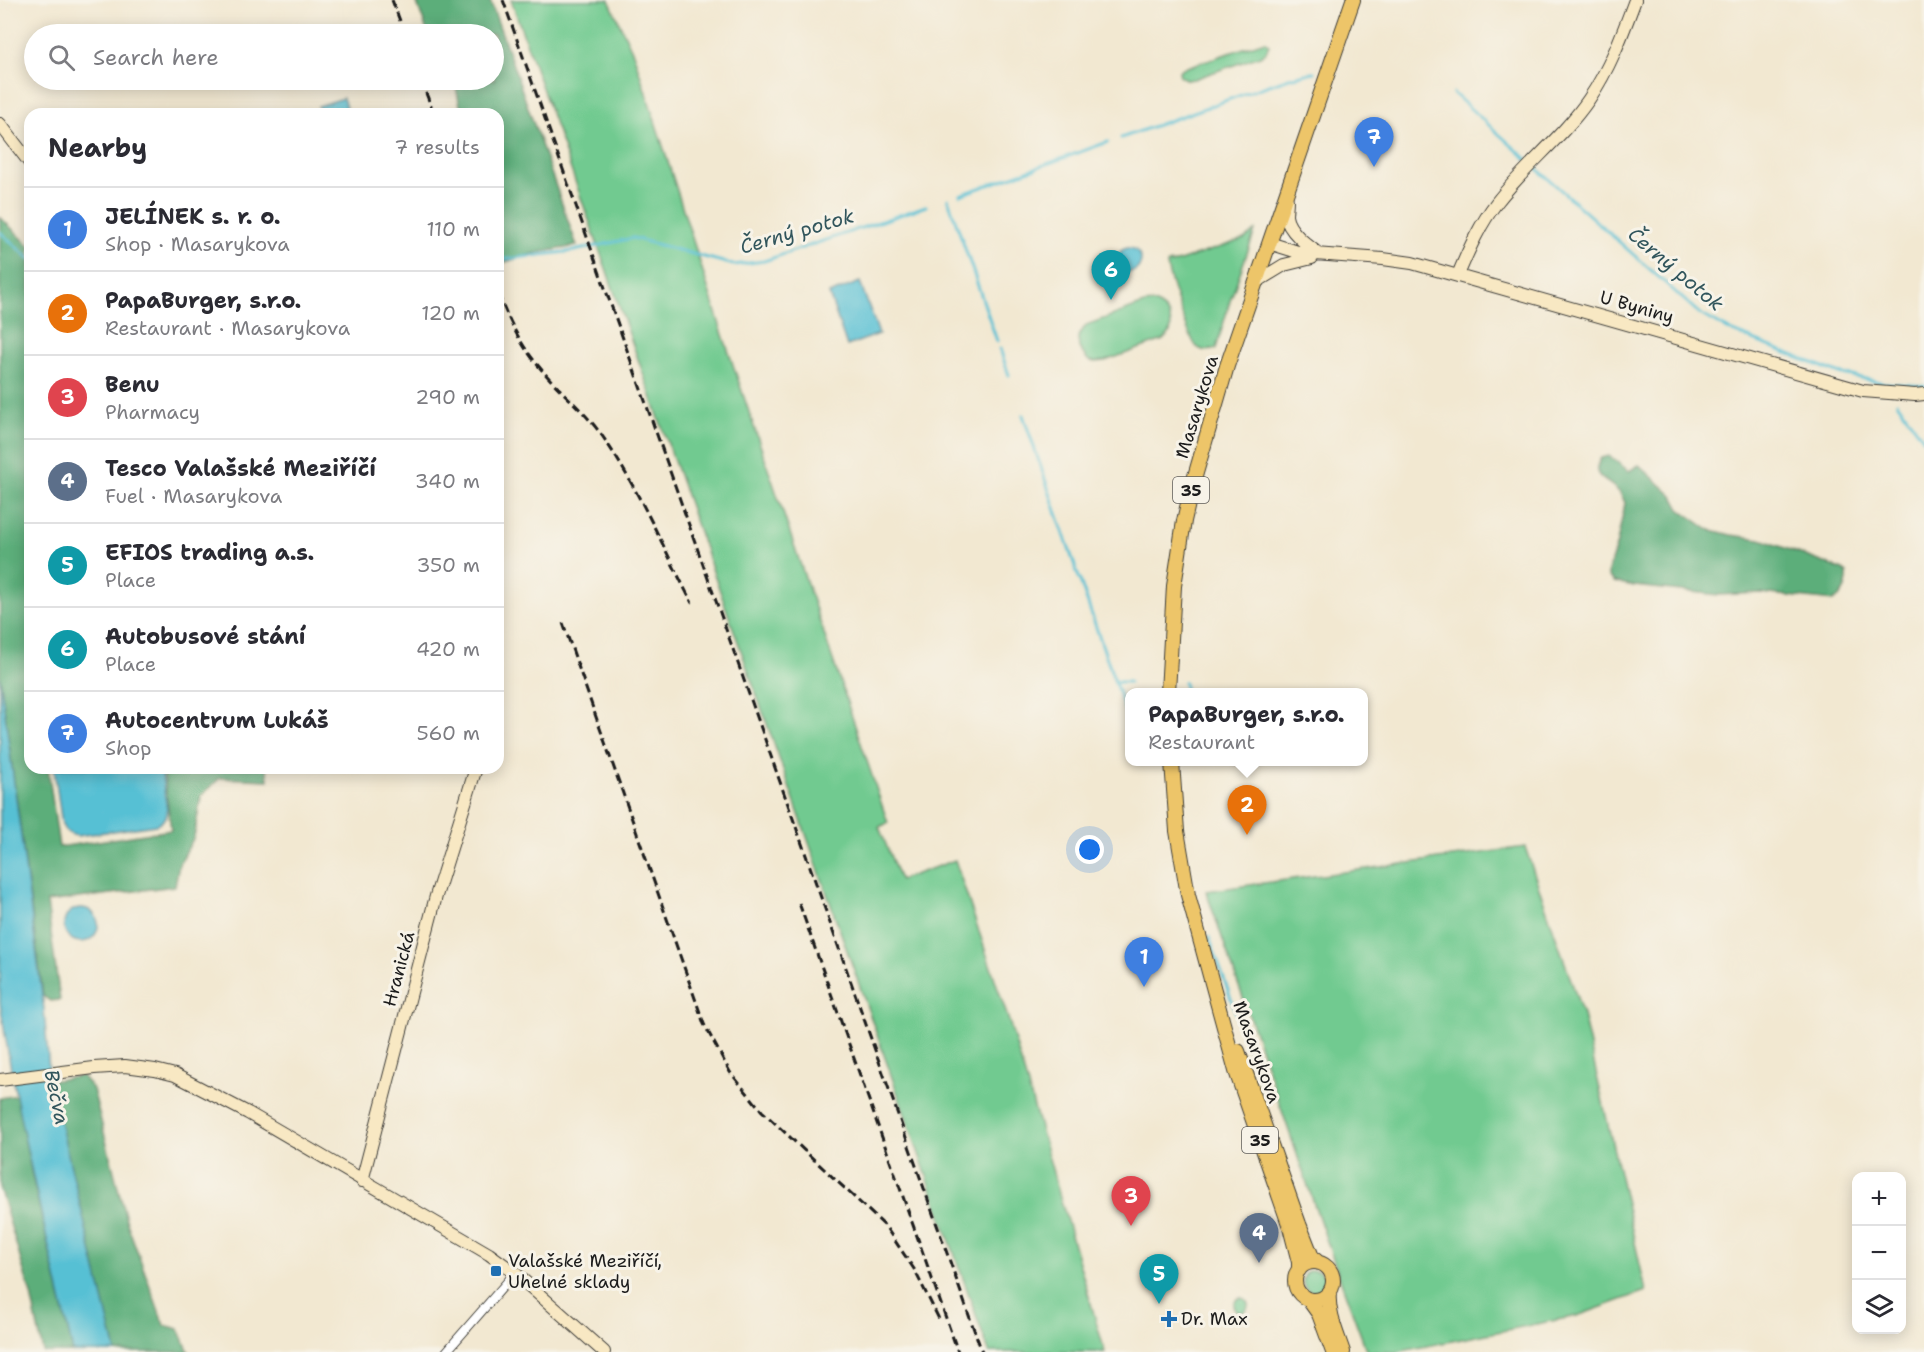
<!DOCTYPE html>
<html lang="en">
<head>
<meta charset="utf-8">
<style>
	body { margin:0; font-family:"Shantell Sans",sans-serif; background:#f2f2f3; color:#2b2b33 }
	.controls { position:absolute; right:18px; bottom:18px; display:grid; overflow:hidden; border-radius:12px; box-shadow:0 3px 15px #0003 }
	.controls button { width:54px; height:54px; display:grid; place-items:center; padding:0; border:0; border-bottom:2px solid #e1e1e2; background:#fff; color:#2b2b33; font:30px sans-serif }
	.you { position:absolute; left:1090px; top:850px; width:21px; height:21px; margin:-15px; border:4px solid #fff; border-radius:50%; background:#1a73e8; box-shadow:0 0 0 9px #1a73e833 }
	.badge { display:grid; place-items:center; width:39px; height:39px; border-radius:50%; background:#0f766e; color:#fff; font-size:20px; font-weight:700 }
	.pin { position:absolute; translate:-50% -50px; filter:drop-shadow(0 2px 3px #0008) }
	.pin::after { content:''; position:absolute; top:32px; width:21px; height:18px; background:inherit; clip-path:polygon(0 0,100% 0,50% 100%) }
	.popup { position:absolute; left:1125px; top:688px; width:243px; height:78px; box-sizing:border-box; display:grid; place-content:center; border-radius:12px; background:#fff; filter:drop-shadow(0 2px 4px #0005); font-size:20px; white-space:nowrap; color:#7c7c81 }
	.popup b { font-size:22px; color:#2b2b33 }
	.popup::after { content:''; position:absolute; left:50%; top:100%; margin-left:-12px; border:12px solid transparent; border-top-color:#fff }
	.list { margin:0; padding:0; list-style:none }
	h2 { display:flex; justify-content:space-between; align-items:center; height:78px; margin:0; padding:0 24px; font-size:26px }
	h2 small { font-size:20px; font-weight:400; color:#7c7c81 }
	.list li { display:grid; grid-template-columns:39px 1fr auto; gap:18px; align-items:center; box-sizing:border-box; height:84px; padding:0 24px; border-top:2px solid #e1e1e2 }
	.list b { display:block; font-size:22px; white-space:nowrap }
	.list p { margin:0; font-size:20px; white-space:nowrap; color:#7c7c81 }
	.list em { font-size:20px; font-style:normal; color:#7c7c81 }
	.icon { flex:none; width:33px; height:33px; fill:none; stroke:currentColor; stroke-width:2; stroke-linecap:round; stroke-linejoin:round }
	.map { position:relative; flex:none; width:1924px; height:1352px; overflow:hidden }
	.search { position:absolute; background:#fff; box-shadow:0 3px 15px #0003; left:24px; top:24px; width:480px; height:66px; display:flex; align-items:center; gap:15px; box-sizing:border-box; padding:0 21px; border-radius:33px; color:#7c7c81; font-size:22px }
	.panel { position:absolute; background:#fff; box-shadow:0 3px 15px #0003; left:24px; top:108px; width:480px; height:666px; border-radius:18px }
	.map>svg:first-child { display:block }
</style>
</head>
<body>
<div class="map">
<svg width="1924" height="1352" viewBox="0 0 1924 1352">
	<rect width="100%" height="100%" fill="#f7f3e8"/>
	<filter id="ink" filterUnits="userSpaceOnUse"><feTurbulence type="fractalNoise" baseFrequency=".0167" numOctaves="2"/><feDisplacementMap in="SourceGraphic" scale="12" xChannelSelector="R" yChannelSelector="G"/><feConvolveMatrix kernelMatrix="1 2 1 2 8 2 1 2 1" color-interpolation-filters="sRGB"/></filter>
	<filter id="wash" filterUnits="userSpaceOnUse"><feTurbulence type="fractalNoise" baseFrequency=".008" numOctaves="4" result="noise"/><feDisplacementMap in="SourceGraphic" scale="24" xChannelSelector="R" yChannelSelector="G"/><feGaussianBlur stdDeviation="1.35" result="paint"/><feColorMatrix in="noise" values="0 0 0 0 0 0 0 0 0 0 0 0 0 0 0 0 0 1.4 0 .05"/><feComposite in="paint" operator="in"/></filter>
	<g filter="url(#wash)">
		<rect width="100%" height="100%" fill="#f2e8d1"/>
		<path fill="#71ca90" stroke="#467356" stroke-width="1.5" d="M511,0H609L634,55L724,338L888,823L879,827L900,880L955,860L1010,1024L1105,1352H989Z
			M1265,41L1269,45L1266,52L1260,56L1194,79L1187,80L1180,76L1179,71L1181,69Z
			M1255,231L1230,301L1216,349C1209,351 1203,352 1197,347C1189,339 1169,278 1167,265L1170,262L1171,264L1244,239Z
			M1154,303C1168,309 1173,318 1170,333L1163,340L1105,361L1094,362L1088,360L1079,348L1078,337L1086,325L1144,304Z
			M1525,847L1583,1015L1646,1291L1577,1316L1397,1352H1367L1339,1276L1206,891Z
			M1303 1281a11 11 0 1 1 22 0a11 11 0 1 1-22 0Z
			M1234 1305a7 7 0 1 1 14 0a7 7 0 1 1-14 0Z"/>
		<path fill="#5cae7a" stroke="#3c654b" stroke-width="1.5" d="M416,0H490L577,246L536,253L498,264V114H462L456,88L447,80H494V34H428Z
			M0,217L30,246V768H48L59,847L171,830L163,768H267L268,780L220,778L201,796L194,837L179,865L175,886L47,902L60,1000L50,1001L43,996L0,677Z
			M1609,456L1629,471L1639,465L1673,496L1680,509L1708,529L1731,535L1761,539L1843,570L1847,573C1848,585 1844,595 1833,601L1760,593L1719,595L1634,586L1614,582L1608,576V571L1617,543L1625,503C1623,498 1621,493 1617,490C1606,479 1589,477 1601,458Z
			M82,1076L93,1089L127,1223L164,1325L179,1329L189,1352H116L50,1081Z
			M16,1095L32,1175L73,1352H43L31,1295L0,1190V1098Z"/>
		<path fill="#57c0d4" stroke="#3a6e78" stroke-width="1.5" d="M343,98L348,114H321L318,106Z
			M1117 260a12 12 0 1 1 24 0a12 12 0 1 1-24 0Z
			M860,282L879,334L847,346L829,294Z
			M0,677L44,1009L50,1081L116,1352H73C47,1236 17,1120 0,1002Z
			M54,768H161L167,810C167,817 163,822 156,825L77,836C70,835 65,832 62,825Z
			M64 925a17 17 0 1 1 34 0a17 17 0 1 1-34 0Z"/>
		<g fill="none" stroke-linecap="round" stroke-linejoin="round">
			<path stroke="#57c0d4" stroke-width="3" d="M1453,93L1529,161
				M1121,138L1289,78L1314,72
				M1534,166L1700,314L1733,332L1838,373L1884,383L1924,386
				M960,195L1108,142
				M948,199L997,341
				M0,232L30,259
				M498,260L574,251L633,238L734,265L764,261L926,206
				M1000,349L1009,375
				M1897,402L1924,440
				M1023,415L1130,726
				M1115,682H1129
				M1184,682L1186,692
				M1209,937L1265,1094"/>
		</g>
	</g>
	<g filter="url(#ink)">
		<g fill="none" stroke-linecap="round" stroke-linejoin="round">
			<g stroke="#3c3b37" stroke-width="10">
				<path id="street" d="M446,1352L515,1273"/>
			</g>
			<g stroke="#3c3b37" stroke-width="14">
				<path id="secondary" d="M0,124L30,163
					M1287,200C1287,205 1286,211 1286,216C1288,231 1307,245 1319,254
					M1269,243L1301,253L1383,259L1412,263L1863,391L1915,395L1924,394
					M1458,275C1469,249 1480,224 1497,202C1525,166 1563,137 1589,99C1610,68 1622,35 1635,0
					M1256,282L1284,265L1312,258
					M0,1080L94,1068L125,1066L155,1070L175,1075L248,1113L489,1254L515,1273L604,1352
					M362,1181L436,896L476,768"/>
			</g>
			<g stroke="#3c3b37" stroke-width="16">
				<path id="primary" d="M1168,692L1174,586L1184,521L1191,490L1227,366L1353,0
					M1172,762L1177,831L1188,895L1236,1071L1290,1227L1299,1262V1270
					M1238,1051L1299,1224L1312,1257L1319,1263
					M1295 1281a19 19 0 1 1 38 0a19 19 0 1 1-38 0Z
					M1329,1293C1327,1312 1337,1334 1343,1352
					M1309,1300L1319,1314L1333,1352"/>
			</g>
			<use href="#street" stroke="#fff" stroke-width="8"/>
			<use href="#secondary" stroke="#f8e8c3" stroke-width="12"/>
			<use href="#primary" stroke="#edc569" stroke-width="14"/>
			<path stroke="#1c1c1c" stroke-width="3" stroke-dasharray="9 4.5" stroke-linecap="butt" d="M392,0L405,34
				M503,0L982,1352
				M421,80L434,114
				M498,293C509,321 521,346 541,369C560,392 585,411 603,437C638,488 663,547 692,603
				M563,623L704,1024L730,1072L762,1111L885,1226L914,1269L939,1319
				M799,903L958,1352"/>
		</g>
	</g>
	<g fill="#1f6fb2" stroke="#f7f3e8" stroke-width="2">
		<rect x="490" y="1265" width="12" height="12" rx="3"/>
		<path d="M1166 1310h6v6h6v6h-6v6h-6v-6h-6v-6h6z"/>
	</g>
	<g text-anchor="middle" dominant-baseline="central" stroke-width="6" stroke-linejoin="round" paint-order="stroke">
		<g fill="#f7f3e8" stroke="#5e5c59" stroke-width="1.5">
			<rect x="1173" y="477" width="36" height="26" rx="4.5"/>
			<rect x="1242" y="1127" width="36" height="26" rx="4.5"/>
		</g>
		<g font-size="16" font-weight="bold" fill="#1c1c1c">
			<text x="1191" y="490">35</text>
			<text x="1260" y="1140">35</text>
		</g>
		<g font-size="18" fill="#1c1c1c" stroke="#f7f3e8">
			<text transform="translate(1637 307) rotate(16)">U Byniny</text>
			<text transform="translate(1197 407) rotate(-73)">Masarykova</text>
			<text transform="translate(399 969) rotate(-75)">Hranická</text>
			<text transform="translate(1257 1052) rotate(70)">Masarykova</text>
		</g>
		<g font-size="18" fill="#1c1c1c" stroke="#f7f3e8" text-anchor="start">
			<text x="508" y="1261">Valašské Meziříčí,<tspan x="508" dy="21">Uhelné sklady</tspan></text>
			<text x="1181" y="1319">Dr. Max</text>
		</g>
		<g font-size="20" font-style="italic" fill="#31555c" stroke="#f7f3e8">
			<text transform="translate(797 231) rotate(-16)">Černý potok</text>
			<text transform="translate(1676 269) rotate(40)">Černý potok</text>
			<text transform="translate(57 1097) rotate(78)">Bečva</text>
		</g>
	</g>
</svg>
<div class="controls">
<button>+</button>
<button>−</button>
<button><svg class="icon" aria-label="layers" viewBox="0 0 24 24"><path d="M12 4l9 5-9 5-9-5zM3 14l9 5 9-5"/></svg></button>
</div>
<div class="you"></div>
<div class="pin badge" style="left:1144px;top:987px;background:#3f7fe0">1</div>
<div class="pin badge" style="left:1247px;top:835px;background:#e8710a">2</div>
<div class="popup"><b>PapaBurger, s.r.o.</b>Restaurant</div>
<div class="pin badge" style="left:1131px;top:1226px;background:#e0444e">3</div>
<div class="pin badge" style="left:1259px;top:1263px;background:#5c6f8a">4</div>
<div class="pin badge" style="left:1159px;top:1304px;background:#0f9aa8">5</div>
<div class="pin badge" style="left:1111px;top:300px;background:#0f9aa8">6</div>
<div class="pin badge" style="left:1374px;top:167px;background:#3f7fe0">7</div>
<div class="search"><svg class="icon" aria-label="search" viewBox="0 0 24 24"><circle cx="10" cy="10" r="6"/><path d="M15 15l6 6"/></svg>Search here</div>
<section class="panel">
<h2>Nearby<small>7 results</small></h2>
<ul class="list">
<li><span class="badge" style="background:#3f7fe0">1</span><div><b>JELÍNEK s. r. o.</b><p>Shop · Masarykova</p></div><em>110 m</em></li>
<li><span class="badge" style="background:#e8710a">2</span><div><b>PapaBurger, s.r.o.</b><p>Restaurant · Masarykova</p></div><em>120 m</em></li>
<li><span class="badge" style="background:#e0444e">3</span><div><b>Benu</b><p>Pharmacy</p></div><em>290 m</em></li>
<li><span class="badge" style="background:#5c6f8a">4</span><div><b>Tesco Valašské Meziříčí</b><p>Fuel · Masarykova</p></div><em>340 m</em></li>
<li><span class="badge" style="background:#0f9aa8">5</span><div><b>EFIOS trading a.s.</b><p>Place</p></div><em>350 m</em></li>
<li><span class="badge" style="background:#0f9aa8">6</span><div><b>Autobusové stání</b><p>Place</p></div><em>420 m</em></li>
<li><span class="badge" style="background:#3f7fe0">7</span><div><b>Autocentrum Lukáš</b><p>Shop</p></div><em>560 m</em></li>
</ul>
</section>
</div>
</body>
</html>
